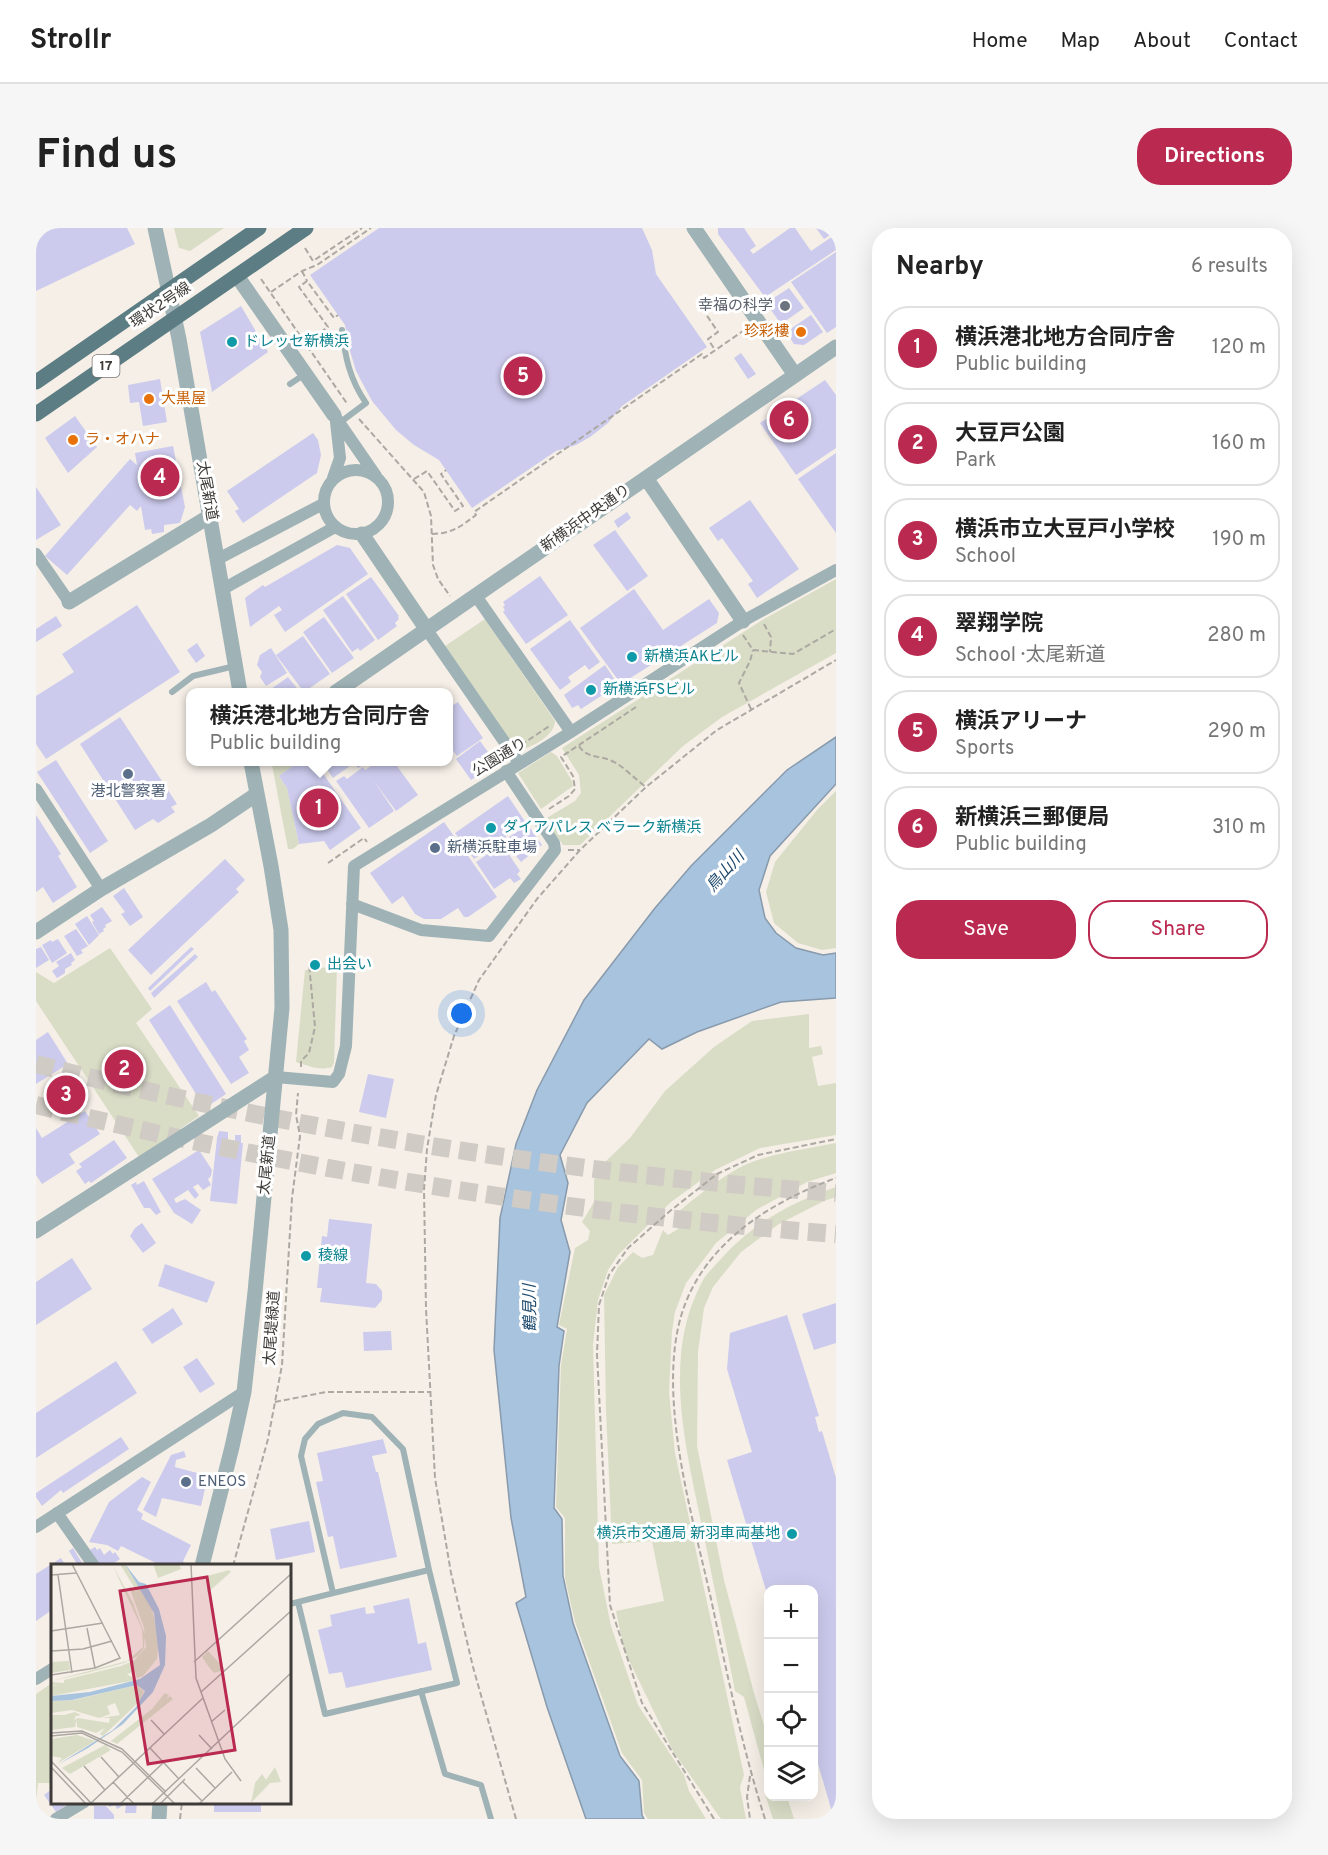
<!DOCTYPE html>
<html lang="en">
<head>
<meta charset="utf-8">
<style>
	body { margin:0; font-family:Overpass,"Noto Sans JP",sans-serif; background:#f6f6f6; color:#222 }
	.controls { position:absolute; right:18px; bottom:18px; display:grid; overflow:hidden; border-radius:12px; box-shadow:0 6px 24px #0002 }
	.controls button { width:54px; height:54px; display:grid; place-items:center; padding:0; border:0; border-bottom:2px solid #e0e0e0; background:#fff; color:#222; font:30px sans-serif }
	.you { position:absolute; left:426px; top:786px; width:21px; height:21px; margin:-15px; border:4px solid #fff; border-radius:50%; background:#1a73e8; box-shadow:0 0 0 9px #1a73e833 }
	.badge { display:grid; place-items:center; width:39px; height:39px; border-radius:50%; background:#ba294f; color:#fff; font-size:20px; font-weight:700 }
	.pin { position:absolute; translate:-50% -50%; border:3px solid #fff; box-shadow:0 2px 6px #0006 }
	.popup { position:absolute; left:150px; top:460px; width:267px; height:78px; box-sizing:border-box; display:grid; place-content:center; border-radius:12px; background:#fff; filter:drop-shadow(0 2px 4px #0005); font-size:20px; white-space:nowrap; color:#767676 }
	.popup b { font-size:22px; color:#222 }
	.popup::after { content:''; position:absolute; left:50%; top:100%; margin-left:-12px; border:12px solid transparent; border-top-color:#fff }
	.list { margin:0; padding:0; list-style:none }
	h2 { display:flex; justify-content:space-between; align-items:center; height:78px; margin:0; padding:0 24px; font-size:26px }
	h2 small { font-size:20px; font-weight:400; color:#767676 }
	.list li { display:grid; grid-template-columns:39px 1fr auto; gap:18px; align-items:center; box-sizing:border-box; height:84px; margin:0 12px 12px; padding:0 12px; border:2px solid #e0e0e0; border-radius:24px }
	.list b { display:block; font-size:22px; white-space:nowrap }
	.list p { margin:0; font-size:20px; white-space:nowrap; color:#767676 }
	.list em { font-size:20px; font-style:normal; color:#767676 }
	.actions { display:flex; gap:12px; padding:18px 24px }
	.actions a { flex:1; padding:14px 0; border:2px solid #ba294f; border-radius:24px; text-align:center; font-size:21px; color:#ba294f }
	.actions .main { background:#ba294f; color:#fff }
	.icon { flex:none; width:33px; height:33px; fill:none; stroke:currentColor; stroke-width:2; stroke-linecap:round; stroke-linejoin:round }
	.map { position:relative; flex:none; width:800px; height:1591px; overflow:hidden; border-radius:24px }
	header { display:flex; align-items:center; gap:36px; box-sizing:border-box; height:84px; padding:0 30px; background:#fff; border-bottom:2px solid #e0e0e0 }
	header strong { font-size:28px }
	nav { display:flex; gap:33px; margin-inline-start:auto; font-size:21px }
	.intro { display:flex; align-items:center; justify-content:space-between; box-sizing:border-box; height:144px; padding:0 36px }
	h1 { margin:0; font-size:42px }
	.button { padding:15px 27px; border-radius:24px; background:#ba294f; color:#fff; font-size:21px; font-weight:700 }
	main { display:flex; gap:36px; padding:0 36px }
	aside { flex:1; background:#fff; border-radius:24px; box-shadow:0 6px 24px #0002 }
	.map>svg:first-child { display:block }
</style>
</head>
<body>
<header>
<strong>Strollr</strong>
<nav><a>Home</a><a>Map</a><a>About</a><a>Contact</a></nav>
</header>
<div class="intro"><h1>Find us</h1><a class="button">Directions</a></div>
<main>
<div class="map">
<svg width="800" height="1591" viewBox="0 0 800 1591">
	<rect width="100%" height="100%" fill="#f5efe7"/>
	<path fill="#d9ddc6" d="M138,0H188L154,23L143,20Z
		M800,351V425L686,489L647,518L544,617H527L509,591L539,573L545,565L543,547L526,520L728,391Z
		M449,391L519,493C519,507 497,519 484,522L478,519L409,418Z
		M515,524L521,528L536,553L537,558L505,581L482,545Z
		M237,534H254L257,538L243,548L251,560L263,616L257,621H252L236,537Z
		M800,563V720L786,722L762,715L738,695L730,664L739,634L781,582Z
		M74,720L116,781L100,795L163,888L103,929L0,773V744L18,755Z
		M301,738L298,835L296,839C283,843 273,838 260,834L269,742Z
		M773,786V820L785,818L787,826L776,829L782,858L800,855V907L724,920L679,942L635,974L582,1027L572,1042L562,1072L557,1117L563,1339L575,1398L602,1477L648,1547L653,1563L670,1591H612L608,1585L606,1552L586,1525L539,1394L529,1350V1290L520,1279L525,1137L531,1101L523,1097L539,1020L552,1012L554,1003L546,994L558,974V952L570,933L594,910L629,863L678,819L716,793Z
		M800,915V945L771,954L720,982L680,1015L650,1055L639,1084L636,1103L633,1164L639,1225L708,1547L704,1559L710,1591H685L637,1523L588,1422L580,1383L628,1373L616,1313L576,1316L570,1182L568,1067L582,1039L597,1024L606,1030L617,1027L627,1002L632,1007L642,1001L641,985C660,969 680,953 701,941C728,926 770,921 800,915Z
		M800,959V969L788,973L743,996L705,1024L677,1059L668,1080L662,1124L661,1218L688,1352L718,1465L732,1510V1568L751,1569L758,1591H737L729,1566L732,1557L708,1469L699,1463C689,1411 678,1359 668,1308C652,1227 624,1132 666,1054C670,1046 677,1040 683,1033C714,997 755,974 800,959Z
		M16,1455L15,1555H2L0,1572V1466Z"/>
	<path fill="#a7c3dd" stroke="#889aac" stroke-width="1.5" d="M800,509V556L734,628L723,662L729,690L740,705L760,720L787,727L800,725V770L745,774L661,804L626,821L613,811L551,875L524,927L532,955L525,992L534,1024L521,1099L528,1103L523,1138L518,1280L526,1291L527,1348L537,1395L584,1528L603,1553L606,1587L608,1591H550L511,1479L480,1375L490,1369L475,1290L458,1122L464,990L480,916L501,862L548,772L619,680L655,638L751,542Z"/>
	<path fill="#cccbed" d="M0,0H91L99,16L0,63Z
		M343,0H606L616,22L620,46L671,119L586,178L572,195L554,209L540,217L520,223L436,280L403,232L378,217L360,202L336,173L320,143L314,123L309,97L274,47Z
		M682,0H708L720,18L714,22L717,26L754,0H759L775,23L800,6V22L729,69L682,6Z
		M780,0H800V3L788,11Z
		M800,24V99L791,105L755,54Z
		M753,60L768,80L745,96L730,75Z
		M205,78L232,124L176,164L164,104Z
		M775,87L787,104L768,117L758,116L750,104Z
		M705,125L720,146L712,151L698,130Z
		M124,151L131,194L107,198L103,174L94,175L92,157Z
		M789,152L800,167V220L760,247L724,195Z
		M39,188L61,219L32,245L9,210Z
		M277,205L282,212L285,227L281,245L207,295L199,283L203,281L191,263Z
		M137,218L149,279L144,295L128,297V304L116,306L115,301L109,302L105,278L101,283L94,277L31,347L9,328L94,231L101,237L99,225Z
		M800,225V305L762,251Z
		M0,259L25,297L0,312Z
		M714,272L763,341L721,370L712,356L717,353L686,310L682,313L673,300Z
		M591,284L595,290L582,300L578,293Z
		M579,302L612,348L591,363L557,317Z
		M301,317L314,320L332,346L249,404L238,387L246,382L243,378L214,399L209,370L227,357L229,359Z
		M504,348L532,387L490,416L467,384L469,382L467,379L469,377L467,374Z
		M335,349L363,388L362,389L363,391L359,395L361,398L342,412L310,366Z
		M598,361L627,402L673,371L683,385L681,395L585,456L544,400Z
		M307,368L339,412L324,423L322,420L316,424L287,382Z
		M101,377L144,444L10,531L0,516V468L38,444L26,426Z
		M20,388L26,398L0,414V401Z
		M288,389L318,430L296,445L267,404Z
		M534,392L564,434L553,442L549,437L532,449L535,454L524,462L494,421Z
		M267,408L294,446L268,464L240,427Z
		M161,415L169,428L160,435L151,422Z
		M235,420L251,445L230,458L224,449L226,444L221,437L224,427Z
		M569,437L582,457L545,481L542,477L536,480L528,467Z
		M252,449L264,464H231Z
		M422,474L447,510L421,528L412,516V480Z
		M84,489L141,576L135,579L139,584L122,595L117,591L99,602L44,516Z
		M444,513L460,535L435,552L420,531Z
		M20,532L72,613L54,625L1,544Z
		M262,534H279L325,600L294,622L288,613L263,616L251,560L243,548Z
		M286,534H325L327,537L322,540L318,535L297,550Z
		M341,534H358L382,567L360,583L338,553L358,583L333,600L300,553L308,548L311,551L327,539L329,542Z
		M472,568L490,595L438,631L419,605Z
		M0,587L25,626L22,628L41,659L17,675L7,659L0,664Z
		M408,594L461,669L432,689H428L422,680L405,691H388L379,686L367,668L356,676L334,645Z
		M492,597L506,617L485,634L480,628L484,626L482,622L477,626L471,618L477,614L473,609Z
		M466,616L484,643L481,646L485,651L478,655L474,650L458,661L440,634Z
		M189,631L209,652L200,661L203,664L115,747L92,722Z
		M88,660L107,689L94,698L85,686L89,684L77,668Z
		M66,679L76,693L69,697L70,699L67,701L68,703L63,706L56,694L58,693L54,687Z
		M51,688L63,707L53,717L39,696Z
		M40,701L52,718L45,722L47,725L41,728L28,708Z
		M22,711L31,725L16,735L6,717L15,712L16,714Z
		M5,719L13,732L0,740V721Z
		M155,719L158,721L114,763L112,760Z
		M35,725L39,732L35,735L36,737L29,741V745L21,750L16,743L23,738L20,734Z
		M159,726L162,729L118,770L115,765Z
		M170,754L176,764L179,762L211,811L208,813L213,822L203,829L213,845L195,856L141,773Z
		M134,777L190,866L169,880L113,792Z
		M12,804L32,836L0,856V812Z
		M332,846L358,851L350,890L323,884Z
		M49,883L64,906L33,926L39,935L6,956L0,947V900L6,910Z
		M183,903L192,904V912L199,913V907H205V915H207L201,976L174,973L181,910Z
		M78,912L91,930L55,955L53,953L49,956L40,943L46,939L43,936Z
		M163,922L176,942L175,948L172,951L175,957L167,962L162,956L157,959L163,967L159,971L152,962L138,971L140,975L149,971L165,982L156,996L138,985L116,951Z
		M108,953L125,984L120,987L114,980H108L95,957L100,954L101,957Z
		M293,991L336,996L330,1055L340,1056L346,1063V1072L339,1080L284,1074L286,1060H281L286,1008L291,1009Z
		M106,995L120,1015L107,1025L94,1008L99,1000Z
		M36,1030L56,1061L0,1097V1054Z
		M129,1036L179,1054L171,1075L122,1058Z
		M800,1075V1115L778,1122L766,1086Z
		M137,1080L147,1096L116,1116L106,1101Z
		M751,1087L783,1188L779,1189L783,1204L786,1203L800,1250V1591H798L778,1522V1362H732V1369L691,1232L716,1224L691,1141L694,1105Z
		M355,1103L356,1122L328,1123L327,1104Z
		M161,1130L179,1156L164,1165L147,1139Z
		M80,1133L101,1165L0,1230V1185Z
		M85,1209L93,1221L27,1265L25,1262L6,1278L0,1269V1265Z
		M347,1211L351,1225L336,1228L340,1244H342L361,1329L304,1341L297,1308L292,1309L280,1254L287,1253L281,1225Z
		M148,1223L150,1229L140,1232L139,1239L172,1248L165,1278L126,1270L120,1289L107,1282L135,1227Z
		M106,1249L115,1254L101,1282L107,1286L105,1291L155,1317L147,1333L151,1338H126L85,1318L82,1323L71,1317L53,1314L73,1274Z
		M273,1293L279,1324L240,1332L234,1301Z
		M59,1319L61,1322L64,1320L68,1327L74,1322L77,1326L79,1324L84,1331L74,1338H64L54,1322Z
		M37,1320L48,1338H42L33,1323Z
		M25,1330L30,1338H16V1382L0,1393V1346Z
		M373,1370L382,1416L390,1414L396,1442L310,1460L306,1444L293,1446L282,1402L296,1398L294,1387L329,1379L330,1386L339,1385L337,1378Z
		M16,1561V1574H35L20,1584L8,1567Z
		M71,1574H101L100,1585H89L90,1576L81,1581L79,1577L73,1579Z
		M178,1574H225V1584H178Z
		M58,1578H70L78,1587V1591H58Z"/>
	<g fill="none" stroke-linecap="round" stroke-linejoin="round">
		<path stroke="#d0cbc4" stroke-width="18" stroke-dasharray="18 9" stroke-linecap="butt" d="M0,836C261,903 531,945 800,965
			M0,877C263,942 530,985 800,1006"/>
		<path stroke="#aca8a2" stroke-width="2" stroke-dasharray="6 3" stroke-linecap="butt" d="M269,20L277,33L326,0
			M266,43L271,53
			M225,51L312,177
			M235,64L266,43L281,37L335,0
			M661,73L682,104L672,111L679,122
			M270,115L292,99L263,59L271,53L298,90L302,87
			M323,191L388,264L395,288L397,337L402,351L414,368
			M378,251L391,243L419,283L427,278L405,246L410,242
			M396,306C417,305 424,299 440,287L438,284L666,126L668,130L707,103
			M728,396L735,409L734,424
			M707,407L717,422L757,426L800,401
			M715,481L703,455L714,433L717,422
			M485,517L515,497
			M543,518C551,531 564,527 576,533C586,537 600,552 610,559
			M513,581L533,568L539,561L537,548L525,529L600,479
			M532,622H544
			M292,635L328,610L331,614
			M265,839V833L273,825L279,799L273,736
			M239,1174L290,1164H394
			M197,1338L232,1211L246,1137L256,970L264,908L260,887L262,865
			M714,1548L711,1569L714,1591
			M144,1591L146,1574
			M480,1591L437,1439L415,1345L399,1250L390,1081L388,962L391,921L400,867L418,808L443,752L501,671L544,622L610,559L681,502L800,432
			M678,1591L606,1475L574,1377L561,1126L563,1077L573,1047L592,1020L634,983L681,946L722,927L800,911
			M729,1591C706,1519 691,1445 675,1371C656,1285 615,1152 652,1069C679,1008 740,972 800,950"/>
		<path stroke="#9fb2b5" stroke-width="6" d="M254,156L269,146
			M302,196L330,175C314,152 309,129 306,102
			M136,464L157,448L199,438
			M297,1365L265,1228L269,1211L282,1196L307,1185L336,1189L367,1221L393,1342
			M254,1376C300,1364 347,1353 393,1342L421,1455L289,1486L262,1374
			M385,1463L409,1546L445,1557L455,1591"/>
		<path stroke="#9fb2b5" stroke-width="12" d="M298,187L340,248
			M288 274a32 32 0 1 1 64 0a32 32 0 1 1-64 0Z
			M297,250L304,230L300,194
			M0,326L33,374
			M182,331L287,276
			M187,361L299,299
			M440,368L535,504
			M391,402L483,535
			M0,561L65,661
			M316,676L385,702L453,708L519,622L518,615L470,543
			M240,849L297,854L303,846L310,818L318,638L535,504L707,393L800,342
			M21,1285L58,1338
			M0,1299L208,1164
			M0,1451L16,1441
			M20,1591L48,1574"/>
		<path stroke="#9fb2b5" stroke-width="15" d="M119,0L143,111L204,464
			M658,0L759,147
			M201,48L298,187
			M610,250L707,393
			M326,306L391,402
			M33,374L174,288
			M300,464L800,119
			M0,704L65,661L175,597L221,566
			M0,1003L240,849
			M166,1338L196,1219L208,1164L219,1064L246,780L245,702L235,638L215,534
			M123,1591L124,1574"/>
		<path stroke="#5b7d83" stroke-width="15" d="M0,154L223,0
			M0,186L270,0"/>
	</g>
	<circle fill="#6b7280" stroke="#fff" stroke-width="2" cx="749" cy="78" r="6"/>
	<g fill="#e8710a" stroke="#fff" stroke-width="2">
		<circle cx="765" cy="104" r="6"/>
		<circle cx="113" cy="171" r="6"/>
		<circle cx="37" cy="212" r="6"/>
	</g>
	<g fill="#0f9aa8" stroke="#fff" stroke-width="2">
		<circle cx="196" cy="114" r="6"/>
		<circle cx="596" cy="429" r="6"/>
		<circle cx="555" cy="462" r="6"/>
		<circle cx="455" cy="600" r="6"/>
		<circle cx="279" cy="737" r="6"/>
		<circle cx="270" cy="1028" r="6"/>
		<circle cx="756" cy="1306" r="6"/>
	</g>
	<g fill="#5c6f8a" stroke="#fff" stroke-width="2">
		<circle cx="92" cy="546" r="6"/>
		<circle cx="399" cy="620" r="6"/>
		<circle cx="150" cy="1254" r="6"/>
	</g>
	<g text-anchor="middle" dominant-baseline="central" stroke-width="6" stroke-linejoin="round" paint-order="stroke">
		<rect fill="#fff" stroke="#787674" stroke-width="1.5" x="56.5" y="127" width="27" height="22" rx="4.5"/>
		<g font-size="14" font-weight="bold" fill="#3e3b38">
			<text x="70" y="138">17</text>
		</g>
		<g font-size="15" fill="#3e3b38" stroke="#fff">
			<text transform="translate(125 78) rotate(-34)">環状2号線</text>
			<text transform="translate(170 263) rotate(80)">太尾新道</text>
			<text transform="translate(550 291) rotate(-35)">新横浜中央通り</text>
			<text transform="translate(464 530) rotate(-31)">公園通り</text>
			<text transform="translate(232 937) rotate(-84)">太尾新道</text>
			<text transform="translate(237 1100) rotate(-86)">太尾堤緑道</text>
		</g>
		<g font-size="15" fill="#5b616d" stroke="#fff" text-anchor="end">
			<text x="737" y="78">幸福の科学</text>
		</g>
		<g font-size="15" fill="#c56008" stroke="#fff" text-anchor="start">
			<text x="753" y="104" text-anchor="end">珍彩樓</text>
			<text x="125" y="171">大黒屋</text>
			<text x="49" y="212">ラ・オハナ</text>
		</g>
		<g font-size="15" fill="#0d838f" stroke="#fff" text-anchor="start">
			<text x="208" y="114">ドレッセ新横浜</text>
			<text x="608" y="429">新横浜AKビル</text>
			<text x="567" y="462">新横浜FSビル</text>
			<text x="467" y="600">ダイアパレス ベラーク新横浜</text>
			<text x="291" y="737">出会い</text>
			<text x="282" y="1028">稜線</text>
			<text x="744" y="1306" text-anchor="end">横浜市交通局 新羽車両基地</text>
		</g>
		<g font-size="15" fill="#4e5e75" stroke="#fff" text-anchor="start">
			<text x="92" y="564" text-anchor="middle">港北警察署</text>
			<text x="411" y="620">新横浜駐車場</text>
			<text x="162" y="1254">ENEOS</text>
		</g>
		<g font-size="16" font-style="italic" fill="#1c486c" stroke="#fff">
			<text transform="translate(690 644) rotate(-48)">鳥山川</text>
			<text transform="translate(495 1080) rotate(-91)">鶴見川</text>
		</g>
	</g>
	<g transform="translate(15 1336)">
		<rect width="240" height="240" fill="#f5efe7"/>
		<path d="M61,0L82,39L94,71L93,84L87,92L73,99L36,109L0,117L76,97L92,83L91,65ZM69,0H74L101,44L108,76L106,95L92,112L86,114L84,107L76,110L85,116L0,132V122L6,121H0V118L13,119V116L70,102L84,96L95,83L93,64L78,22L86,28ZM102,0H128L130,5L107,14ZM178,6L180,8L156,29V12ZM157,87L174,105L173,106L163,109L158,103L151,93ZM18,97L19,106L0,109V98ZM86,121L93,127L89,137L52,172L49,170L54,164L45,169L26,163V156L24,163L0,166V151H13L24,148L30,151L25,152L23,156L27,154L58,159L59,154H50L69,151L64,139L56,142L59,150L48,154L21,146L0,149V137L23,136ZM114,129L118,131L115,135L119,132L122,135L66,180L60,177L101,145ZM26,171L44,177L7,199L11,194L0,192V175ZM54,181L60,186L19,210L11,204ZM224,203L230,218L219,219L200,239L204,219L211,210L215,216Z" fill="#d9ddc6"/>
		<path d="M74,0L88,18L95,20L108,45L115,72L114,101L102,128L72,160L37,184L8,200L62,166L85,143L94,127L86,121L21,136L0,137V132L39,128L89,115L109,101L103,49Z" fill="#a7c3dd"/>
		<path fill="none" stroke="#aca7a1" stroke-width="1.5" d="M140,0L145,114L174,195L190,217M0,11L25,9M7,11L21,109M36,64L44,104M0,67L52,59M0,87L32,85L61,77M143,98L240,10M0,111L44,104L69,94L21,0M150,128L240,47M100,156L113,170M160,158L174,146M0,169L31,167L71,185L115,228M148,171L161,185M0,172L31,169L71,188L124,240M99,184L128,215M50,193L68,213M0,197L40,239M33,202L54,226M0,203L35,240M145,204L164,224M131,217L151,237M62,218L83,240M39,240L152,134M69,240L113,198M101,240L240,109M109,240L134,215M148,240L181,208"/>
		<path fill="#ba294f" fill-opacity="0.15" stroke="#ba294f" stroke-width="3" d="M156,13L184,186L97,200L69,27Z"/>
		<rect width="240" height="240" fill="none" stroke="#3e3b38" stroke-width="3"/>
	</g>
</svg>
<div class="controls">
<button>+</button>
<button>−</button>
<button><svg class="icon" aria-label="locate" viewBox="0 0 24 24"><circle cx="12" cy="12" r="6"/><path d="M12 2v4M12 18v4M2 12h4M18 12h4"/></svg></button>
<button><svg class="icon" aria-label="layers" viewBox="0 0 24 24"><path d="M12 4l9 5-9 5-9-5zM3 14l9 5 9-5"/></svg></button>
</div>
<div class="you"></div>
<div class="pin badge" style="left:283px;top:580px">1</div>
<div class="popup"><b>横浜港北地方合同庁舎</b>Public building</div>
<div class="pin badge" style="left:88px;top:841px">2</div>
<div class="pin badge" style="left:30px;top:867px">3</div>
<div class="pin badge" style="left:124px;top:249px">4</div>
<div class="pin badge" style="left:487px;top:148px">5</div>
<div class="pin badge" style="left:753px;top:192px">6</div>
</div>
<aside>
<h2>Nearby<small>6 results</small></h2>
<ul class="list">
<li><span class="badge">1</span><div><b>横浜港北地方合同庁舎</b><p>Public building</p></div><em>120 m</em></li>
<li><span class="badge">2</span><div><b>大豆戸公園</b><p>Park</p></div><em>160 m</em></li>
<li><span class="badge">3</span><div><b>横浜市立大豆戸小学校</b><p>School</p></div><em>190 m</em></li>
<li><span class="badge">4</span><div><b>翠翔学院</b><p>School · 太尾新道</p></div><em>280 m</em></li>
<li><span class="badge">5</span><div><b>横浜アリーナ</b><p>Sports</p></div><em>290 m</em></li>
<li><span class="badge">6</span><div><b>新横浜三郵便局</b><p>Public building</p></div><em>310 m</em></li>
</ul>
<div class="actions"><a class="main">Save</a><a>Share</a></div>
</aside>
</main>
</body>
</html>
